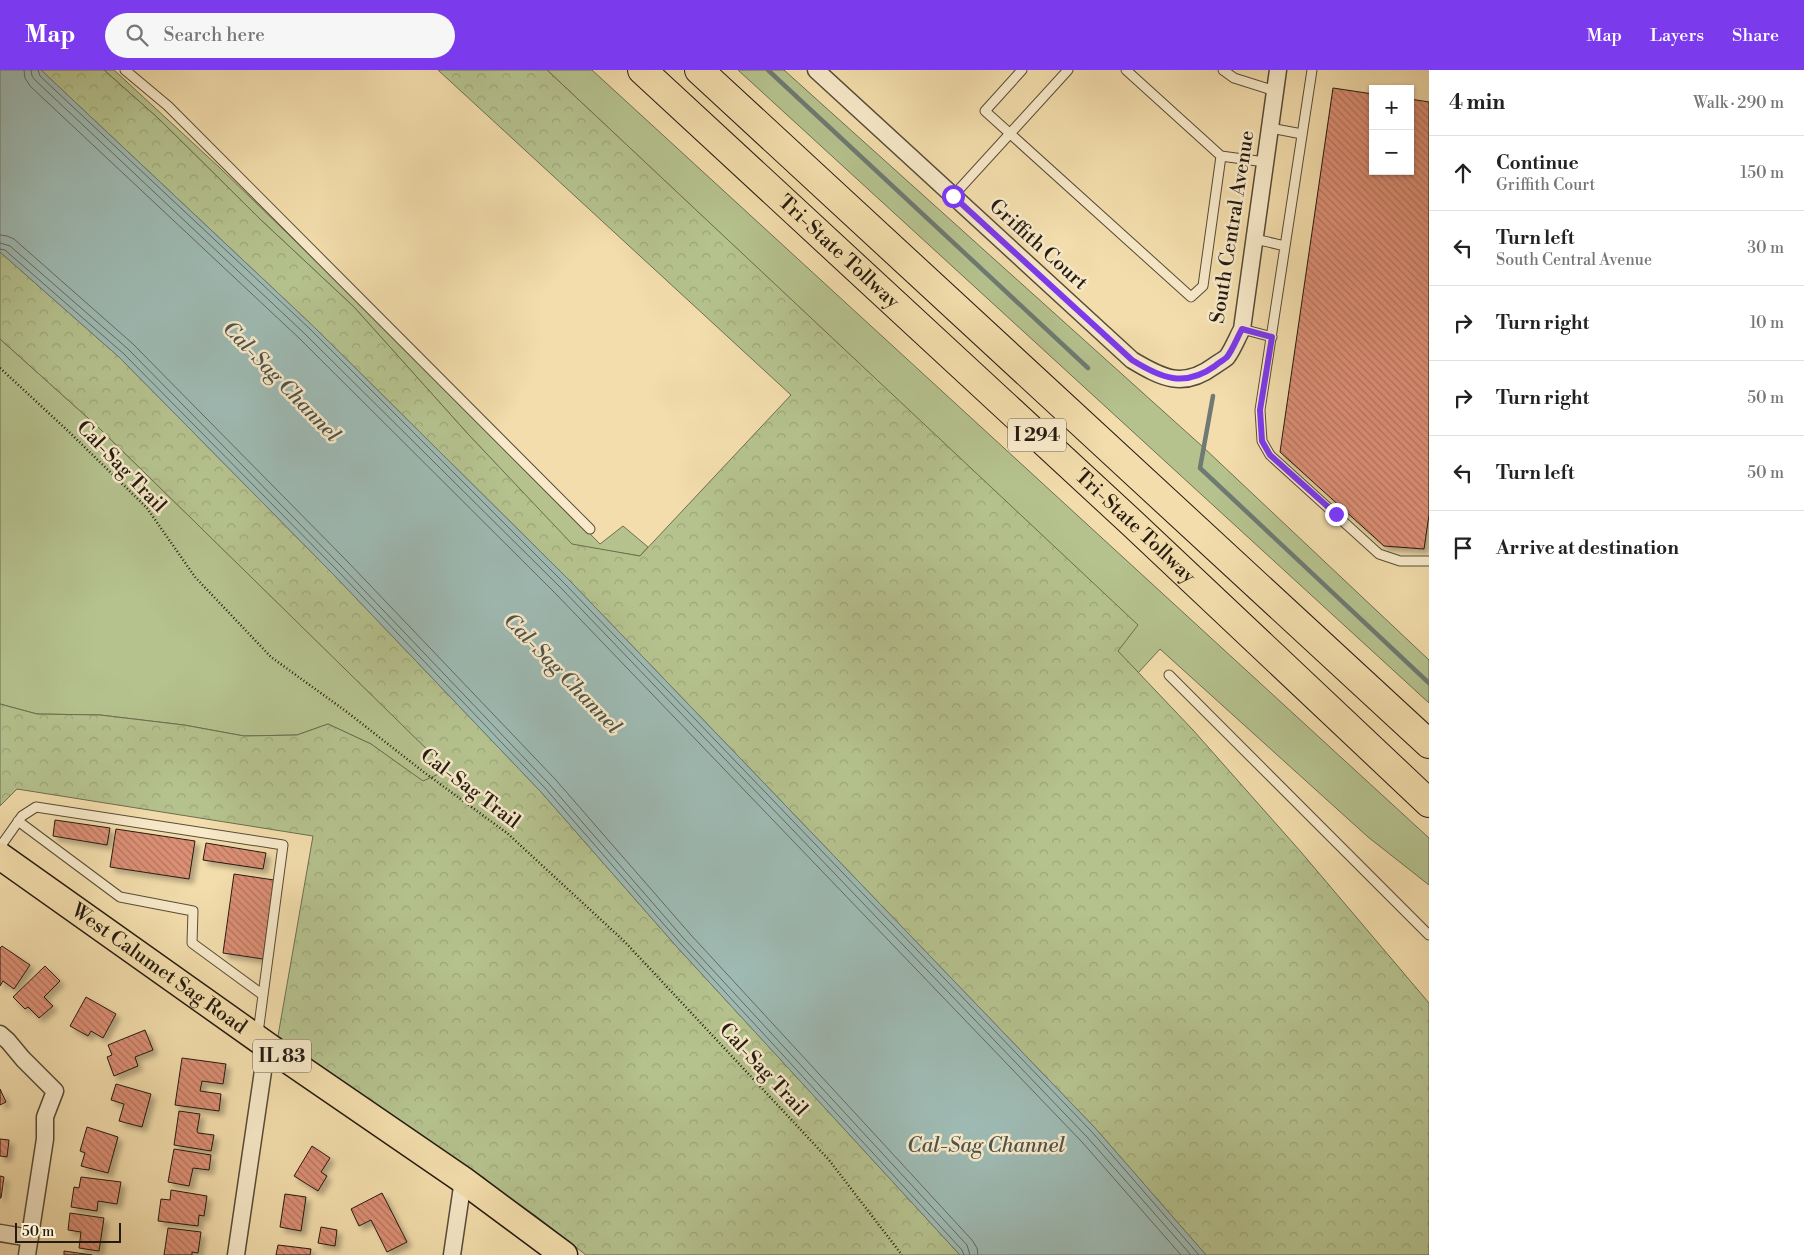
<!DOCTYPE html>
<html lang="en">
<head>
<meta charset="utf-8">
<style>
	body { margin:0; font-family:"Libre Bodoni",serif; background:#f6f6f6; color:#222 }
	.controls { position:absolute; right:15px; top:15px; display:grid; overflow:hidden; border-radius:0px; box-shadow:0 1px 4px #0004 }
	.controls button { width:45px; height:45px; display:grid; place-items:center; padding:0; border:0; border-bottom:1px solid #e0e0e0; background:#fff; color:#222; font:25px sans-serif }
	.scale { position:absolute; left:15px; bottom:12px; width:106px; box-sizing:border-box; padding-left:5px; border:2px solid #251b11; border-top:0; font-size:14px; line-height:18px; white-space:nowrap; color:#251b11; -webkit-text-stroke:4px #f7e9c9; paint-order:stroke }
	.stop { position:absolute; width:15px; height:15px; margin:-11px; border:4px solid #7c3aed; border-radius:50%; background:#fff }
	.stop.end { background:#7c3aed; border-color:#fff; box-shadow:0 1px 5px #0008 }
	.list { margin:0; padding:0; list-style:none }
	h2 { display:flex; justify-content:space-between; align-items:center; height:65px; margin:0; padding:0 20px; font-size:21px }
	h2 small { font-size:16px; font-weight:400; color:#767676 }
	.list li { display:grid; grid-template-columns:32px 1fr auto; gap:15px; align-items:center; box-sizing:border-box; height:75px; padding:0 20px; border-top:1px solid #e0e0e0 }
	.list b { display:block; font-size:19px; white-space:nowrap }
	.list p { margin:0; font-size:16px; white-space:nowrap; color:#767676 }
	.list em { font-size:16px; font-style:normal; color:#767676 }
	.icon { flex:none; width:28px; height:28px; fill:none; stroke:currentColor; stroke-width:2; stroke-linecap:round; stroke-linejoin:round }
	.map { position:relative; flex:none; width:1429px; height:1185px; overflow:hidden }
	header { display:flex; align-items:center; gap:30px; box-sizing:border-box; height:70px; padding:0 25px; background:#7c3aed; color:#fff }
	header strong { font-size:24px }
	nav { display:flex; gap:28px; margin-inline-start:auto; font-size:18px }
	.search { width:350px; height:45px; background:#f6f6f6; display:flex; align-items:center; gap:12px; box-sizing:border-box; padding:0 18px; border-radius:28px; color:#767676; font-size:19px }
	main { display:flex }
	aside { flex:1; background:#fff }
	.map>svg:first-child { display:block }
</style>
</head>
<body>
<header>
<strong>Map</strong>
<div class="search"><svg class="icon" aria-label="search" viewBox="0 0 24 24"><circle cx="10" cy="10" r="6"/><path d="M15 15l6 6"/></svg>Search here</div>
<nav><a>Map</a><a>Layers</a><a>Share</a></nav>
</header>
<main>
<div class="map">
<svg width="1429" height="1185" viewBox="0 0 1429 1185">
	<defs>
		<pattern id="forest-crowns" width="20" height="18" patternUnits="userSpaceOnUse" patternTransform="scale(1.25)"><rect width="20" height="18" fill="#b5c28e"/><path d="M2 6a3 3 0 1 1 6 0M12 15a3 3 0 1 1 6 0" fill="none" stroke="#9ca679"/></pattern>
		<pattern id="building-back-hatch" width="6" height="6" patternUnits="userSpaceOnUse" patternTransform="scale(1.25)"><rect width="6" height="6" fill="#dc8f75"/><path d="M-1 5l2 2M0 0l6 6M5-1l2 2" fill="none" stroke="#b2745f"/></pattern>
		<filter id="shadow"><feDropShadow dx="4.5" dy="4.5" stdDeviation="2.5" flood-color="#0004"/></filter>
	</defs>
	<rect width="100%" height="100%" fill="#f3ddac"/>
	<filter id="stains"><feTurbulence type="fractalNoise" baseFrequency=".004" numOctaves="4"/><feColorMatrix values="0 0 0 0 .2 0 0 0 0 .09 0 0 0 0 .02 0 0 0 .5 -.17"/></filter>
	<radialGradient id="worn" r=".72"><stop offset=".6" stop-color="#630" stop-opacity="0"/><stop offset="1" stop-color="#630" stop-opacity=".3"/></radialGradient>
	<path fill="#b5c28e" stroke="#6d6e50" d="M104,0H114L220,98L451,322L600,474L623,456L648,477L640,486L572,475L468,364L354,237L261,150L159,49Z
		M547,0H592L1429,768V815L1368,767L1160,579L1138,603L1117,581L1137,555Z
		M738,0H784L1203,377L1429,590V633Z
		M0,269L98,357L418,670L444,696L441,703L423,712L371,674L328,654L297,665L244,666L184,655L100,645L37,644L0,634Z"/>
	<path fill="url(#forest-crowns)" stroke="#6d6e50" d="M41,0H104L159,49L261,150L354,237L468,364L572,474L640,486L791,325L438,0H547L1138,555L1118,581L1193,660L1301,782L1429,933V1185H1206L1096,1059L570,511L313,256Z
		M0,182L120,288L333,504L541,722L677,877L960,1185H586L536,1146L278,966L313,766L17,719L0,736V634L37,644L100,645L184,655L244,666L297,665L328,654L371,674L423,711L441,703L444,696L98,357L0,269Z"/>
	<path fill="#9ebab3" stroke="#6e7a72" d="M0,0H41L313,256L570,511L1096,1059L1206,1185H960L677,877L541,722L333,504L120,288L0,182Z"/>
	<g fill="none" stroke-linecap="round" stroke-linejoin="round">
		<path stroke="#626a62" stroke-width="1" d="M24,0L25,8L30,16L300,269L556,524L1082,1072L1181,1185
			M31,0L32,6L35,10L305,264L562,519L1087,1067L1191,1185
			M38,0L40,6L310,259L566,515L1092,1062L1199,1185
			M0,165L7,166L14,169L133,274L347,491L555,709L691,865L972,1170L977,1178L978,1185
			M0,173L10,176L128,279L341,496L549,714L685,870L967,1175L970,1185
			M0,179L5,180L124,284L337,500L545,718L681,874L962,1180L964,1185"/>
		<path stroke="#6e7a72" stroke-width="4.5" d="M768,0L1088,298
			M1213,326L1200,398L1429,613"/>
	</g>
	<path fill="url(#building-back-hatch)" stroke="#251b11" filter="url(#shadow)" d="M1333,18L1373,24V101H1410V29L1429,32V445L1424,479L1384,476L1280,382Z
		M55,750L110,758L107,775L53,766Z
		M116,759L195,771L189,809L110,797Z
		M206,773L266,783L263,799L203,790Z
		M234,804L274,810L263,889L223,883Z
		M2,876L30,895L14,919L3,911L0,916V878Z
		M45,896L60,911L44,927L53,936L39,948L28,937L25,939L13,927Z
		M86,927L116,944L103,968L91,961L88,966L70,956Z
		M145,960L153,980L135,987L138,996L114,1006L107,987L112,985L108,975Z
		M182,988L226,994L223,1014L202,1011L200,1021L221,1024L219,1041L175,1035Z
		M116,1014L151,1024L142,1057L119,1051L124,1034L111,1030Z
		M0,1019L6,1032L0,1035Z
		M179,1041L200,1044L197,1061L198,1063L214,1065L211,1081L174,1075Z
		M87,1057L118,1067L108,1103L81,1096L85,1083L80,1081Z
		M0,1069L9,1070L7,1087L0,1086Z
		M312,1076L330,1088L321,1102L327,1106L318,1121L294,1106Z
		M174,1079L211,1085L209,1100L193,1098L189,1116L168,1112Z
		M0,1106L4,1107L1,1128H0Z
		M81,1107L121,1112L117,1134L98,1131L97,1141L71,1137L74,1117L79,1118Z
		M171,1120L207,1126L204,1146L199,1145L198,1156L158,1151L161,1129L170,1130Z
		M382,1123L407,1172L387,1182L371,1150L359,1156L351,1139Z
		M285,1124L306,1127L301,1161L280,1157Z
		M70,1143L104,1148L99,1181L79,1178L81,1162L68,1160Z
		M321,1157L337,1160L335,1176L318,1173Z
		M168,1158L201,1162L198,1183L192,1182V1185H164Z
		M278,1175L311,1179L310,1185H276Z
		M64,1181L92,1185H64Z"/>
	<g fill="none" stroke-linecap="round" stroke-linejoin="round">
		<g stroke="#584c38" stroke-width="11">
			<path id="lane" d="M125,0L168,36L590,459
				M1022,0L985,41L1191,227L1203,216L1221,86
				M1126,0L1221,86L1265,92
				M1223,0L1234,8L1275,21
				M1312,0L1260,340L1262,371L1270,385L1379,484L1400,491H1429
				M1270,58L1302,64
				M953,126L1068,0
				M1255,169L1285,176
				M1242,259L1272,267
				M1169,605L1429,865
				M18,751L120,827L193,841L192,873L263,925
				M0,777L22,746L36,737L283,775L258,963"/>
		</g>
		<g stroke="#584c38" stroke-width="19">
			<path id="street" d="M816,0L1132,290C1162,308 1183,319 1214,296C1218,293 1224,290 1227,287C1233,279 1237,268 1242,259L1278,0
				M0,964L8,971L23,989L55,1021L45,1047V1069L27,1185
				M0,1163L30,1168
				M236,1185L263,1001L272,979
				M452,1185L463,1110"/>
		</g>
		<g stroke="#251b11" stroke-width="29">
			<g id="primary">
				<path id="s1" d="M0,786L272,979L463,1110L564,1185"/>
			</g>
		</g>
		<g stroke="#251b11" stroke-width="30">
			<g id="highway">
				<path id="s2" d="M642,0L1132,453L1429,733"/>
				<path d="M699,0L1429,674"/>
			</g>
		</g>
		<path stroke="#251b11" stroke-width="2.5" stroke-dasharray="1 2.5" stroke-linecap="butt" d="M0,298L67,360L147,438L195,507L271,587L347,642L425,703L507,763L625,872L829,1090L902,1185"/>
		<use href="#lane" stroke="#f7e9c9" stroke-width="9"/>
		<use href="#street" stroke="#f7e9c9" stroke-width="16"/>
		<use href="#primary" stroke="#f3ddac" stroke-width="26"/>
		<use href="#highway" stroke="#f3ddac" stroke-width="28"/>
	</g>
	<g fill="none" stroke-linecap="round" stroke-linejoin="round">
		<path stroke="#7c3aed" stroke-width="6" d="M953,126L1132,290C1161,308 1184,318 1215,296C1218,293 1224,290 1227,287C1233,279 1237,268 1242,259L1272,267L1260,340L1262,371L1270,385L1336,444"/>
	</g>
	<g text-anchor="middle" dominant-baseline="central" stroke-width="5" stroke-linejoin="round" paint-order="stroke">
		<g fill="#f7e9c9" stroke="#645948" stroke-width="1">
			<rect x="1008" y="348.5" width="58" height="33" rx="4"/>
			<rect x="253" y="969.5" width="58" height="33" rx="4"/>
		</g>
		<g font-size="19" font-weight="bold" fill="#251b11">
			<text x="1037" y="365">I 294</text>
			<text x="282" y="986">IL 83</text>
		</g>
		<g font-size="20" fill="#251b11" stroke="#f7e9c9">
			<text transform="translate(1233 157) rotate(-81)">South Central Avenue</text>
			<text transform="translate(1038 175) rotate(42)">Griffith Court</text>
			<text stroke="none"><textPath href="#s2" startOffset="268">Tri-State Tollway</textPath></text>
			<text transform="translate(121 397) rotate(46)">Cal-Sag Trail</text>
			<text stroke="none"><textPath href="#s2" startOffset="672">Tri-State Tollway</textPath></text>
			<text transform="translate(470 719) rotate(37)">Cal-Sag Trail</text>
			<text stroke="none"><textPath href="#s1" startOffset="195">West Calumet Sag Road</textPath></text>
			<text transform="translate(763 1000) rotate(47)">Cal-Sag Trail</text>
		</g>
		<g font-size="21" font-style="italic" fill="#4f534a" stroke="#f7e9c9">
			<text transform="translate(281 312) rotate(46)">Cal-Sag Channel</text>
			<text transform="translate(562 604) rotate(46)">Cal-Sag Channel</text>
			<text x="986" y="1076">Cal-Sag Channel</text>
		</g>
	</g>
	<rect width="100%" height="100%" filter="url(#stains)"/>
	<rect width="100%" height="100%" fill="url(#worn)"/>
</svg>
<div class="controls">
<button>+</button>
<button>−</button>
</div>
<div class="scale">50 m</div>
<div class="stop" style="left:953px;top:126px"></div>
<div class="stop end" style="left:1336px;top:444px"></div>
</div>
<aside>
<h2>4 min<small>Walk · 290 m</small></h2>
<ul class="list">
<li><svg class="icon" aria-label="ahead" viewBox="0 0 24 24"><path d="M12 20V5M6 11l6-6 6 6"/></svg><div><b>Continue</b><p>Griffith Court</p></div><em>150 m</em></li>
<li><svg class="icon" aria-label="left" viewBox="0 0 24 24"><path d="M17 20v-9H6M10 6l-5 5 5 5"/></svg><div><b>Turn left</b><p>South Central Avenue</p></div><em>30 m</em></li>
<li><svg class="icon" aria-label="right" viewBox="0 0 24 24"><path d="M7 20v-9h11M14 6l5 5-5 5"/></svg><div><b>Turn right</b></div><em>10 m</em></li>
<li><svg class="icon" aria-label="right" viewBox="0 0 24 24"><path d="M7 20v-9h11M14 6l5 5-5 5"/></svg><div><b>Turn right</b></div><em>50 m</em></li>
<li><svg class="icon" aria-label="left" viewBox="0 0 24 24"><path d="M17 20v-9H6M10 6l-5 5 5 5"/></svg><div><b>Turn left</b></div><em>50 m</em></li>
<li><svg class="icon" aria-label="arrive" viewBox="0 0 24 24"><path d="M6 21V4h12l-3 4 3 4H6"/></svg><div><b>Arrive at destination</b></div></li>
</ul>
</aside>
</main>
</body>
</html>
